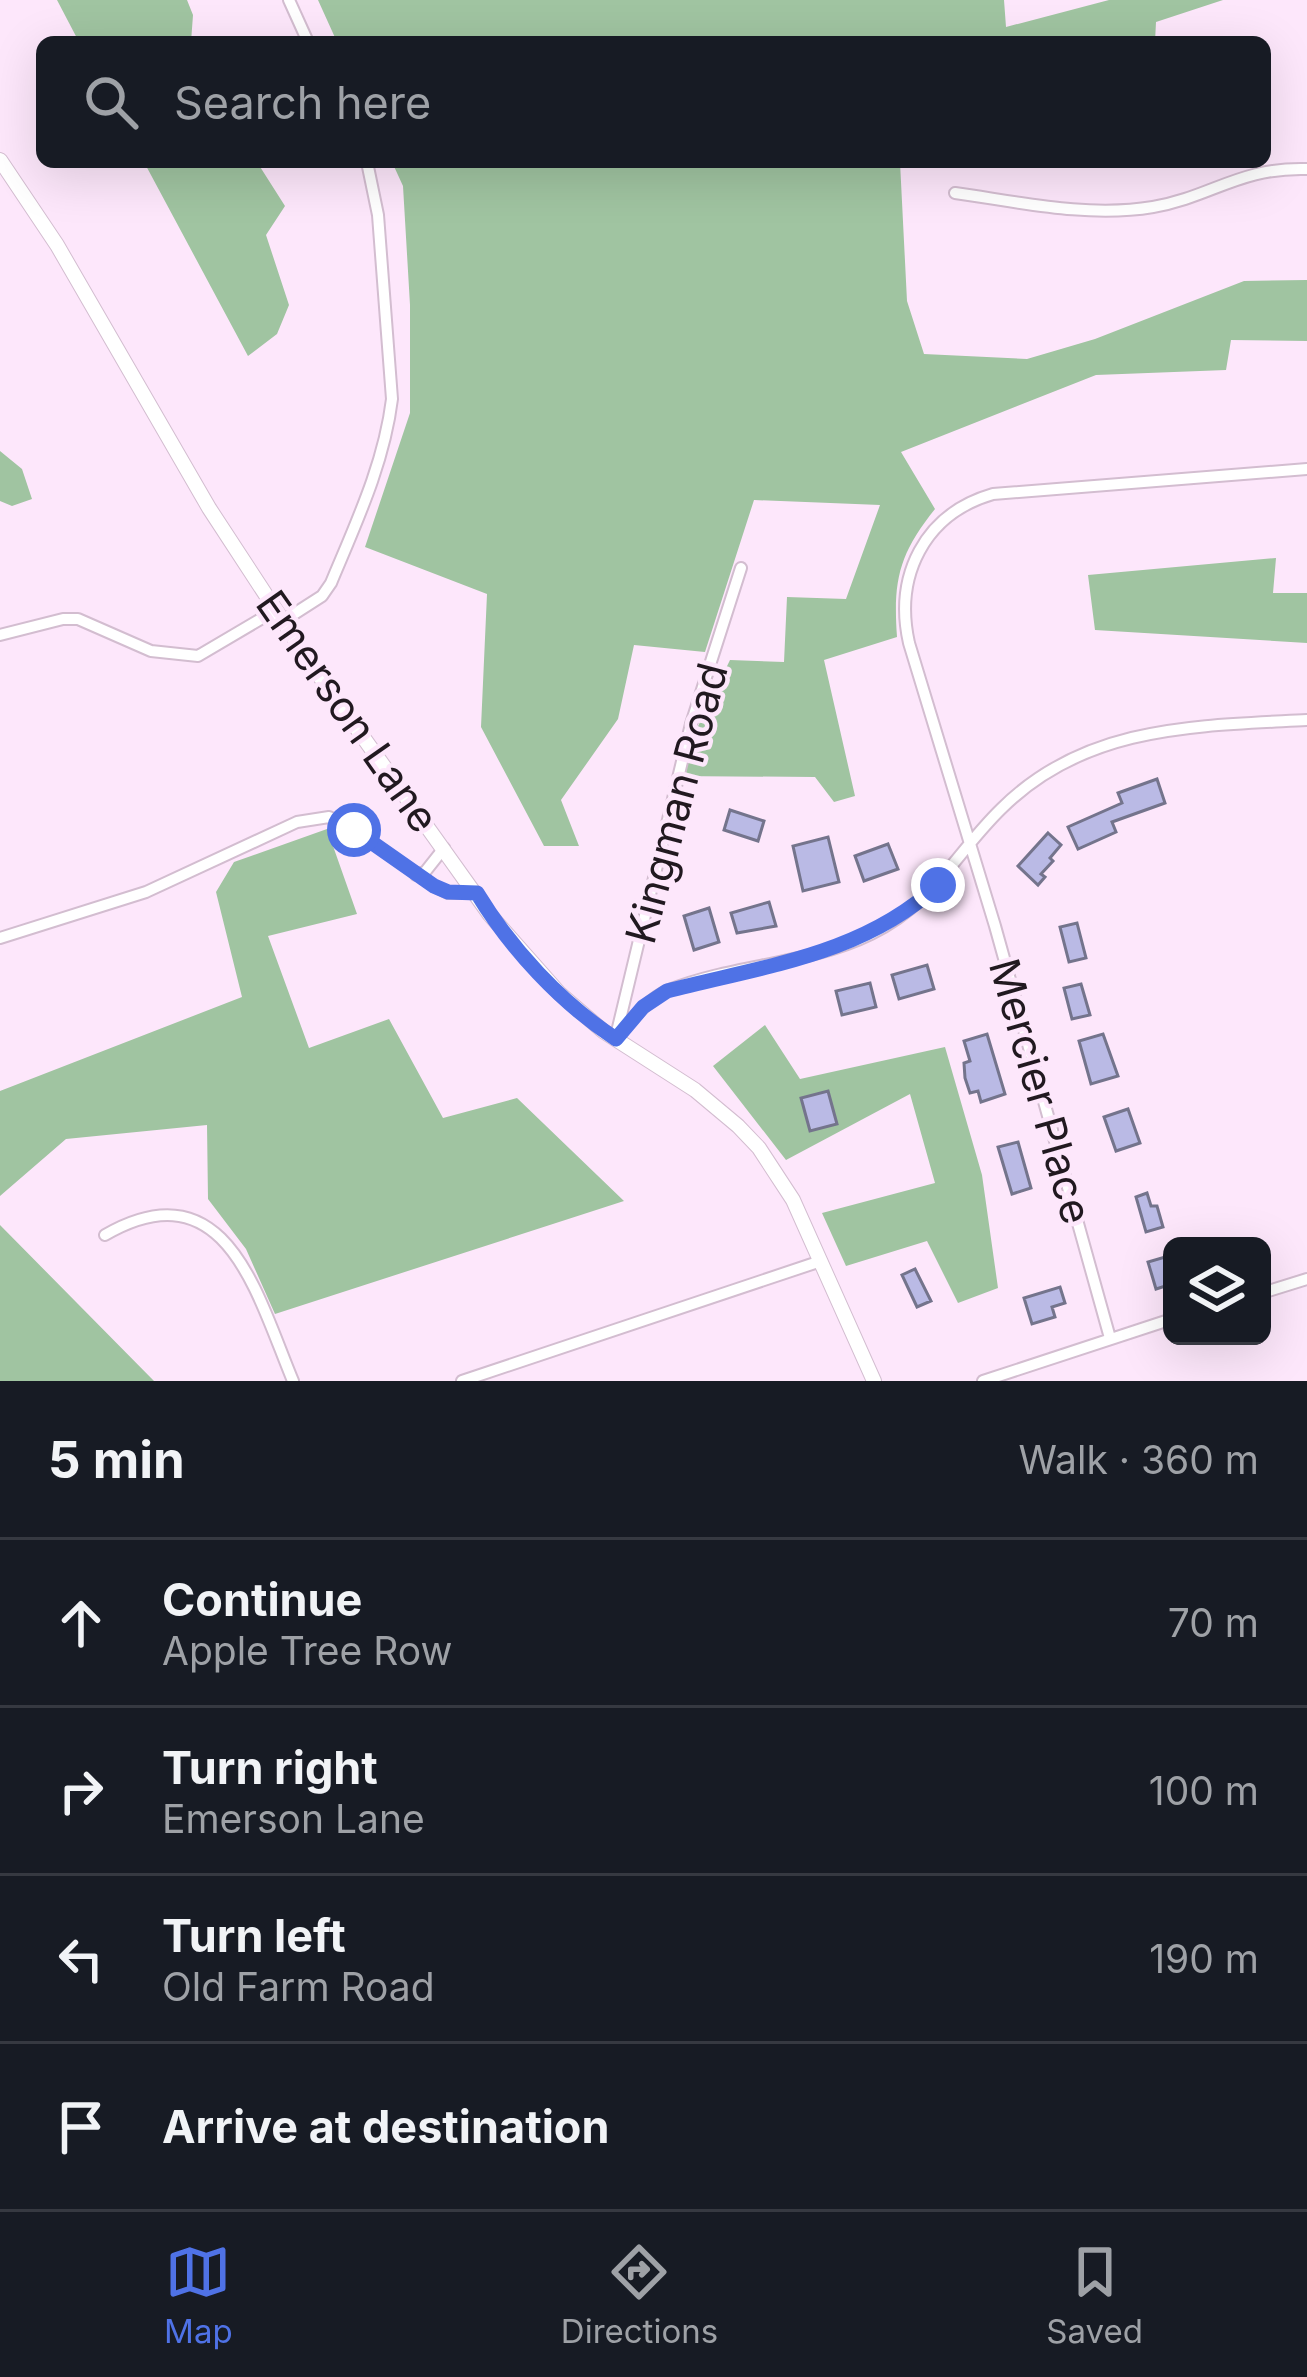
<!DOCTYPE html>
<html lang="en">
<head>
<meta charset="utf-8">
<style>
	body { margin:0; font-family:Inter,sans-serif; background:#20242c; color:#f1f3f6 }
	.controls { position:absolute; right:36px; bottom:36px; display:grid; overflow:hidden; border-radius:18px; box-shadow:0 12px 48px #0002 }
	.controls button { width:108px; height:108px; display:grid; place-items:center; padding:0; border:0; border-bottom:3px solid #363941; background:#171b24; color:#f1f3f6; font:60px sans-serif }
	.stop { position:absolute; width:36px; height:36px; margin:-27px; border:9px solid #4f72e6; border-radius:50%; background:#fff }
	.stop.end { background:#4f72e6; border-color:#fff; box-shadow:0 3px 12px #0008 }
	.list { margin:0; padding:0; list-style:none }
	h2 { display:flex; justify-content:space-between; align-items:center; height:156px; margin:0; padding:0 48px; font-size:51px }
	h2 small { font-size:39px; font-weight:400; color:#9ea1a6 }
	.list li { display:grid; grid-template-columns:78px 1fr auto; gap:36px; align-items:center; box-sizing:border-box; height:168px; padding:0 48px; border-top:3px solid #363941 }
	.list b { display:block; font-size:45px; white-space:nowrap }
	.list p { margin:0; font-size:39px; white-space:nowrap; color:#9ea1a6 }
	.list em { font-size:39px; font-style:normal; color:#9ea1a6 }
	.icon { flex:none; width:66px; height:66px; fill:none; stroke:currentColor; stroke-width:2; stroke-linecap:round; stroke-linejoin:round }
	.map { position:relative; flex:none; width:1307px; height:1381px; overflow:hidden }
	.search { position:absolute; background:#171b24; box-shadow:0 12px 48px #0002; left:36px; right:36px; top:36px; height:132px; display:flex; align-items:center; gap:30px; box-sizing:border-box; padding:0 42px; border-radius:18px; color:#9ea1a6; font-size:45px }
	.sheet { height:828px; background:#171b24 }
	nav { display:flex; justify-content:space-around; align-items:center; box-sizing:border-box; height:168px; border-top:3px solid #363941; background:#171b24; font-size:33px; color:#9ea1a6 }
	nav a { display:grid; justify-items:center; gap:6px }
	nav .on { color:#4f72e6 }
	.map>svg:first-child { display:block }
</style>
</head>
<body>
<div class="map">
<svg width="1307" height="1381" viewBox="0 0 1307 1381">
	<rect width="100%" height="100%" fill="#fde7fb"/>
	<path fill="#a0c4a1" d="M57,0H187L193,15L191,42H79Z
		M318,0H1004L1006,27L1109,0H1223L1156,22L1155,42H337Z
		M144,162H257L285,206L266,235L289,305L277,334L248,356Z
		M392,162H900L907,301L924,354L1027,359L1095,339L1244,281L1307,280V341L1231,340L1226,370L1096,375L901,452L935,509C899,554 893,580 897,637L824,660L855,796L834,802L815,777L674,776L730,660L784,662L787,597L846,599L880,505L754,500L705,652L634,645L618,719L561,800L579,846H544L481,727L487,594L365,547L410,413V305L403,186Z
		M0,451L22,469L32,499L12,506L0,501Z
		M1276,558L1273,593H1307V643L1095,630L1088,575Z
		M327,829L357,914L268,936L309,1048L389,1019L443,1118L517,1098L624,1201L275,1314L246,1249L208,1199L207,1125L66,1139L0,1196V1091L242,997L216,892L234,862Z
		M765,1025L800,1079L945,1047L982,1175L998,1288L958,1303L927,1241L846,1266L822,1213L935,1183L910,1094L786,1160L713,1066Z
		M0,1225L154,1381H0Z"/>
	<path fill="#babae5" stroke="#74748c" stroke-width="3" d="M1157,779L1165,803L1112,822L1116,832L1078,849L1068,827L1122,803L1118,793Z
		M730,810L764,821L758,841L724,830Z
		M1048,833L1061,845L1050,858L1053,861L1041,874L1045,877L1038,885L1018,866Z
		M828,837L839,882L803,891L793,846Z
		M888,844L898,869L864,881L855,856Z
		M769,902L776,926L737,933L731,913Z
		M709,908L719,942L694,950L684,916Z
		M1077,923L1086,958L1069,962L1060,927Z
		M927,965L934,989L899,999L892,975Z
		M870,983L876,1007L842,1015L836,991Z
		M1081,984L1090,1015L1072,1019L1064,988Z
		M987,1034L1005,1094L981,1102L978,1091L970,1093L965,1078L964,1063L970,1061L964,1041Z
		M1103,1034L1118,1076L1091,1084L1079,1041Z
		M828,1091L837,1124L810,1131L801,1098Z
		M1128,1109L1140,1143L1116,1151L1104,1117Z
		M1018,1142L1031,1188L1012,1194L998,1147Z
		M1147,1193L1151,1206H1157L1163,1227L1146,1232L1136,1197Z
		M1172,1255V1284L1156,1289L1148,1262Z
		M915,1269L931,1301L917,1307L902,1275Z
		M1060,1287L1065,1303L1052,1307L1055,1317L1032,1324L1024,1298Z"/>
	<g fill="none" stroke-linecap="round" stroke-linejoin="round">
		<g stroke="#d3bdd0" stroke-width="14">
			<path id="minor" d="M289,0L308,42
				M955,193C1019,202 1088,218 1153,207C1211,197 1240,167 1307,169
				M283,621L322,596L331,583C356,523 384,464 392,399L378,215L367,162
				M0,635L63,619H78L151,651L198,656L276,610
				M416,875L425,872L444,848
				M0,938L146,892L297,822L329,817L354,830L434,886L448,893H477
				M616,1036L691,724L741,568
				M616,1039C631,1021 647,999 669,990C734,964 808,965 871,934C933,904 955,854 1001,809C1085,725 1195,726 1307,720
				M105,1235C226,1165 257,1295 293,1381
				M1262,1293L1307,1279
				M1110,1338L995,926L909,643C894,576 924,514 993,494L1307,469
				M462,1381L821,1261
				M983,1381L1172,1319"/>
		</g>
		<g stroke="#d3bdd0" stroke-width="16">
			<path id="tertiary" d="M0,160L57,245L209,508L313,667L490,915L559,993L603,1031L695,1090L738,1126L759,1148L793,1200L874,1381"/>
		</g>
		<use href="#minor" stroke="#fff" stroke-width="10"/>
		<use href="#tertiary" stroke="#fff" stroke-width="14"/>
	</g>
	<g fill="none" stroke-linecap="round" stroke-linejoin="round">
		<path stroke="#4f72e6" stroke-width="15" d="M354,830L434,886L448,892L477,893C511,949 560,1002 616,1039L643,1007L667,991C763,966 863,955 938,885"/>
	</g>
	<g text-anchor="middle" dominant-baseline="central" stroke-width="9" stroke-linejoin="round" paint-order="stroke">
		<g font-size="42" fill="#211920" stroke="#fde7fb">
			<text transform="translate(348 711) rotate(55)">Emerson Lane</text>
			<text transform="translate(676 803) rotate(-75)">Kingman Road</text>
			<text transform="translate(1041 1091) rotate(74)">Mercier Place</text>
		</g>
	</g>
</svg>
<div class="controls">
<button><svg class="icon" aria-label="layers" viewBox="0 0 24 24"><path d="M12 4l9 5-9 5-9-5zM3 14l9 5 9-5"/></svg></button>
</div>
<div class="stop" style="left:354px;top:830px"></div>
<div class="stop end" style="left:938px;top:885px"></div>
<div class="search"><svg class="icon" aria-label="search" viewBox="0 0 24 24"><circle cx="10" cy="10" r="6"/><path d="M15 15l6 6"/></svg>Search here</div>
</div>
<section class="sheet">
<h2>5 min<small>Walk · 360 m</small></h2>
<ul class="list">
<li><svg class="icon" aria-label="ahead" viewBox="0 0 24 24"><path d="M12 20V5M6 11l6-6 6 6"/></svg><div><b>Continue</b><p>Apple Tree Row</p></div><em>70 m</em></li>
<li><svg class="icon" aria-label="right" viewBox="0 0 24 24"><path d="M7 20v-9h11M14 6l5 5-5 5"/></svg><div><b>Turn right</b><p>Emerson Lane</p></div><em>100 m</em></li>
<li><svg class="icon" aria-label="left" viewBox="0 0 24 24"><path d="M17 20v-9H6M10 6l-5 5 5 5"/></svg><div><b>Turn left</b><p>Old Farm Road</p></div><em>190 m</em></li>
<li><svg class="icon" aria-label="arrive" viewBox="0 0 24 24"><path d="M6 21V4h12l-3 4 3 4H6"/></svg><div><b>Arrive at destination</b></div></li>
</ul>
</section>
<nav>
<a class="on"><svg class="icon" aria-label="map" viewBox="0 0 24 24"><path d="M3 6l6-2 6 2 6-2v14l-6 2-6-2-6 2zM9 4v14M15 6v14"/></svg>Map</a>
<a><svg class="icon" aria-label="directions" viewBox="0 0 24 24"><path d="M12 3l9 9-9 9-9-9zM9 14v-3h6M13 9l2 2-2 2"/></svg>Directions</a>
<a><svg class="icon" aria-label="saved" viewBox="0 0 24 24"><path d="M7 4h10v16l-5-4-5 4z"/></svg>Saved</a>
</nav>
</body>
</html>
